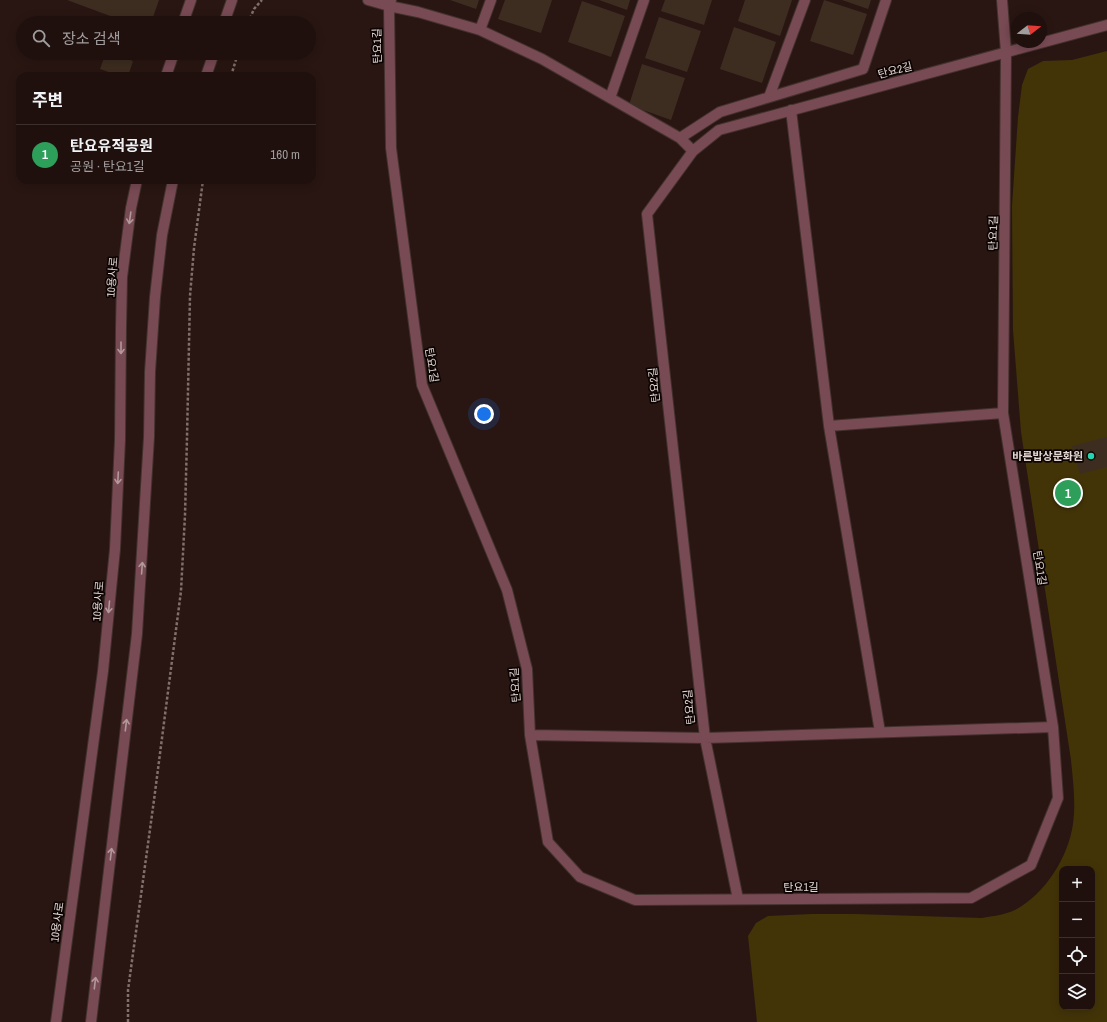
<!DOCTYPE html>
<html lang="ko">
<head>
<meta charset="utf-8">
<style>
	body { margin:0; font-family:"Archivo Narrow","Noto Sans KR",sans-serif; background:#271917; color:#f1f3f6 }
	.controls { position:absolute; right:12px; bottom:12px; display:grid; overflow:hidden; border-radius:8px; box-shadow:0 2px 10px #0003 }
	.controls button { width:36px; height:36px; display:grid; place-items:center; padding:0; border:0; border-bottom:1px solid #3c302e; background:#1f100e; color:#f1f3f6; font:20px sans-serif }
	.compass { position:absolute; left:1011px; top:12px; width:36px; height:36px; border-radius:50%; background:#1f100e; box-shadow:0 2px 10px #0003; rotate:73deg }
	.you { position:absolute; left:484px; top:414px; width:14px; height:14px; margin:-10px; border:3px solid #fff; border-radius:50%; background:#1a73e8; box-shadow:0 0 0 6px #1a73e833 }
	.badge { display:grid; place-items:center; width:26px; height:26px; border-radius:50%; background:#b45309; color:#fff; font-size:13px; font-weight:700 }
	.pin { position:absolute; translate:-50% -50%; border:2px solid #fff; box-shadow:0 1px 4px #0006 }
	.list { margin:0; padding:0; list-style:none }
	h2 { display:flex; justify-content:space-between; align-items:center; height:52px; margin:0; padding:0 16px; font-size:17px }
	h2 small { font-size:13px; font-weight:400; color:#a19d9e }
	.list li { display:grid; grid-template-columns:26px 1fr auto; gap:12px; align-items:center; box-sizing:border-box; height:60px; padding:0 16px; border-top:1px solid #3c302e }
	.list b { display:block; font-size:15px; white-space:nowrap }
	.list p { margin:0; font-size:13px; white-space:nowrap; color:#a19d9e }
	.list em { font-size:13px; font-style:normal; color:#a19d9e }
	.icon { flex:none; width:22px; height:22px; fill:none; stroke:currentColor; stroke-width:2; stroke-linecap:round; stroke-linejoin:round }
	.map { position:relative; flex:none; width:1107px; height:1022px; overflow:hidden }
	.search { position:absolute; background:#1f100e; box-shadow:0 2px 10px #0003; left:16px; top:16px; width:300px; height:44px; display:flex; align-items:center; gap:10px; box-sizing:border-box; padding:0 14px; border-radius:22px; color:#a19d9e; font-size:15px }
	.panel { position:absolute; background:#1f100e; box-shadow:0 2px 10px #0003; left:16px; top:72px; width:300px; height:112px; border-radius:12px }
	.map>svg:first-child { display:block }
</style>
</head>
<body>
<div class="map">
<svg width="1107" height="1022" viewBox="0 0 1107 1022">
	<rect width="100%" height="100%" fill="#291612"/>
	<path fill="#433408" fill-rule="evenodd" d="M1107,51V1022H757L748,936L756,923L768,916L812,914H854L982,918C993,916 1004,915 1015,910C1045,894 1068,858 1073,824C1076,803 1073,781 1071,760L1021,432L1013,330L1012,206L1018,117L1022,85L1028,69L1043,61L1072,60ZM1062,869H1092V1007H1062Z"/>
	<path fill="#3d2d20" d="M67,0H159L151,23H119L121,20Z
		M450,0H479L476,9Z
		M505,0H552L541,33L498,19Z
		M599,0H630L627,10Z
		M665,0H712L704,25L661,11Z
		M745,0H792L780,36L738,21Z
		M824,0L867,14L853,55L810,41Z
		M842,0H871L868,9Z
		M582,1L625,16L611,57L568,42Z
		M659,17L701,31L687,72L645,58Z
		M734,27L776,42L762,83L720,69Z
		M109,53H123L121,57L133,61L128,76H120L100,69L104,58L107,59Z
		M642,64L685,78L671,120L629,105Z
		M1107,437V467L1080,474L1072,446Z"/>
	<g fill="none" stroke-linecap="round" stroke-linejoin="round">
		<g stroke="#43312d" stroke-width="12">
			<path id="minor" d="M368,0L389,6L418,12L480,30L542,59L680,138L693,151
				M391,0L389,6L391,148L422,385L507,590L527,669L530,735L548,842L580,877L635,900L971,898L1031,865L1058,798L1053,727L1003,413L1006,52L1002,0
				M183,23L191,0
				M224,23L232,0
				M480,30L491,0
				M166,76L174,53
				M206,76L214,53
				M769,97L805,0
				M610,98L644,0
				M791,110L829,426L880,732
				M680,138L720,112L863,69L886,0
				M829,426L1003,413
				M530,735L705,738L1053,727
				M738,899L705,738L647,214L693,151L719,130L1107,25
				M56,1022L103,671L115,549L120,440L121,328L122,277L131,208L137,180
				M91,1022L137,634L149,437L150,372L155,297L162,235L173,180"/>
		</g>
		<path stroke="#806f6b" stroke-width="2.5" stroke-dasharray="3 2" stroke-linecap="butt" d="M248,23L254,9L262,0
			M231,76L238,53
			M128,1022V990L154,800L181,591L185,515L187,438L190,296L194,248L203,180"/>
		<use href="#minor" stroke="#784a54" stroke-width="10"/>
	</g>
	<defs><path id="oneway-shaft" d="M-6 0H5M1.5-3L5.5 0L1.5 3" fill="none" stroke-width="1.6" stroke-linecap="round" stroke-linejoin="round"/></defs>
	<g stroke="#b3989a">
		<use href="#oneway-shaft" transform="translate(130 218) rotate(98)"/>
		<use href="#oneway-shaft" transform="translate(121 348) rotate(90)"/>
		<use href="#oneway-shaft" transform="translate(118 478) rotate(93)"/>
		<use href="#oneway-shaft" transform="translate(142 568) rotate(-86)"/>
		<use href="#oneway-shaft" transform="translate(109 607) rotate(95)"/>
		<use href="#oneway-shaft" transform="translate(126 725) rotate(-83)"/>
		<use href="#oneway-shaft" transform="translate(111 854) rotate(-83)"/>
		<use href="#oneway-shaft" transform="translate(95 983) rotate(-83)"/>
	</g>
	<circle fill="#25d5ae" stroke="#0c0504" stroke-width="1.5" cx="1091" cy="456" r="4"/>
	<g text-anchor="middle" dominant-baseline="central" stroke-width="3.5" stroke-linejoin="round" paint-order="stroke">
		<g font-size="11" fill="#e4d7d3" stroke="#0c0504">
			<text transform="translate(377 46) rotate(-91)">탄요1길</text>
			<text transform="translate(895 70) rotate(-15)">탄요2길</text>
			<text transform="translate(993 233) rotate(-89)">탄요1길</text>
			<text transform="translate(112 277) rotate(-85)">10용사로</text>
			<text transform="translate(432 365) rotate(81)">탄요1길</text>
			<text transform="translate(654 385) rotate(-96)">탄요2길</text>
			<text transform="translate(1040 568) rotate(81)">탄요1길</text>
			<text transform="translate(98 601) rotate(-85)">10용사로</text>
			<text transform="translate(515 685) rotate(-94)">탄요1길</text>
			<text transform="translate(689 707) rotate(-96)">탄요2길</text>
			<text x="801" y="887">탄요1길</text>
			<text transform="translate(57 922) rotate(-82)">10용사로</text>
		</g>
		<g font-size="11" font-weight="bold" fill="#e4d7d3" stroke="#0c0504" text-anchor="end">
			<text x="1083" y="456">바른밥상문화원</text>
		</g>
	</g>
</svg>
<div class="controls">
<button>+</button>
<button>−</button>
<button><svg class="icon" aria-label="locate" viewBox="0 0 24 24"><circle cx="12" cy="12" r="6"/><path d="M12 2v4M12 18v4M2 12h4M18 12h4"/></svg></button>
<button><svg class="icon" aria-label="layers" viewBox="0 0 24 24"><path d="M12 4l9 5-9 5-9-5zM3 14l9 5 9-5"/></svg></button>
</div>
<svg class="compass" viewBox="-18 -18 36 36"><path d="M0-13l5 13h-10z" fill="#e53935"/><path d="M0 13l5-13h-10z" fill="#a19d9e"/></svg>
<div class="you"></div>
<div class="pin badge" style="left:1068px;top:493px;background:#2e9e5b">1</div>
<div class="search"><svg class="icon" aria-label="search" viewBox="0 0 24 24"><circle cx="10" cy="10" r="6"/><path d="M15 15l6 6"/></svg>장소 검색</div>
<section class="panel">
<h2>주변<small></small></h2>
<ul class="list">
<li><span class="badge" style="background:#2e9e5b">1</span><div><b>탄요유적공원</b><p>공원 · 탄요1길</p></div><em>160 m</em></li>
</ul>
</section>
</div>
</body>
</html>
